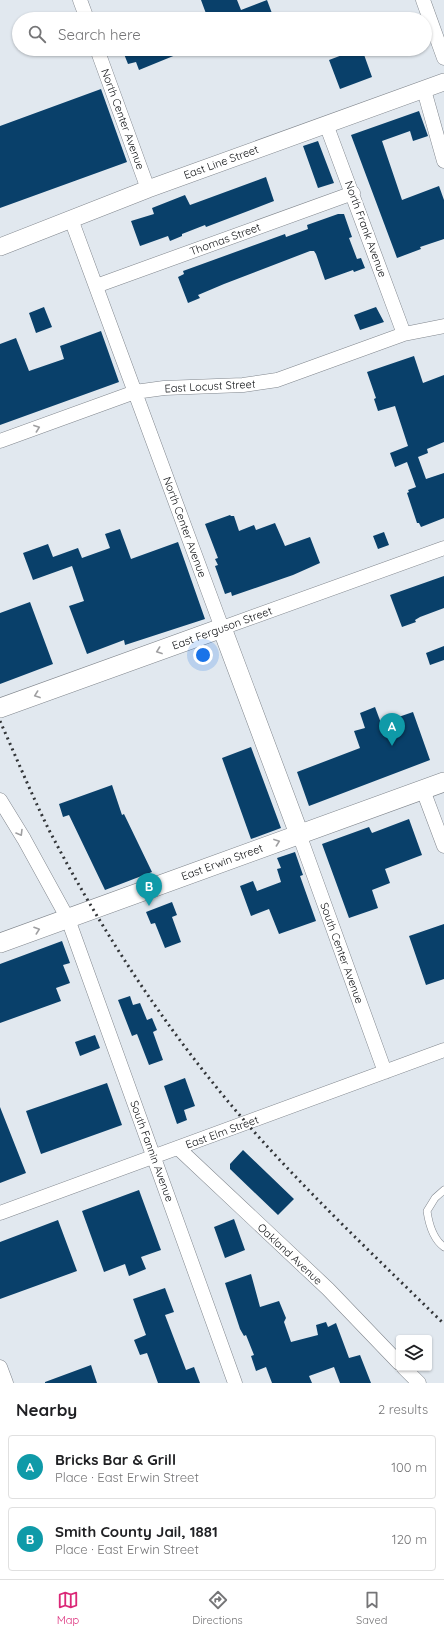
<!DOCTYPE html>
<html lang="en">
<head>
<meta charset="utf-8">
<style>
	body { margin:0; font-family:Quicksand,sans-serif; background:#f2f2f2; color:#202124 }
	.controls { position:absolute; right:12px; bottom:12px; display:grid; overflow:hidden; border-radius:4px; box-shadow:0 1px 3px #0004 }
	.controls button { width:36px; height:36px; display:grid; place-items:center; padding:0; border:0; border-bottom:1px solid #e0e0e0; background:#fff; color:#202124; font:20px sans-serif }
	.you { position:absolute; left:203px; top:655px; width:14px; height:14px; margin:-10px; border:3px solid #fff; border-radius:50%; background:#1a73e8; box-shadow:0 0 0 6px #1a73e833 }
	.badge { display:grid; place-items:center; width:26px; height:26px; border-radius:50%; background:#db2777; color:#fff; font-size:13px; font-weight:700 }
	.pin { position:absolute; translate:-50% -33px; filter:drop-shadow(0 1px 2px #0008) }
	.pin::after { content:''; position:absolute; top:21px; width:14px; height:12px; background:inherit; clip-path:polygon(0 0,100% 0,50% 100%) }
	.list { margin:0; padding:0; list-style:none }
	h2 { display:flex; justify-content:space-between; align-items:center; height:52px; margin:0; padding:0 16px; font-size:17px }
	h2 small { font-size:13px; font-weight:400; color:#757577 }
	.list li { display:grid; grid-template-columns:26px 1fr auto; gap:12px; align-items:center; box-sizing:border-box; height:64px; margin:0 8px 8px; padding:0 8px; border:1px solid #e0e0e0; border-radius:4px }
	.list b { display:block; font-size:15px; white-space:nowrap }
	.list p { margin:0; font-size:13px; white-space:nowrap; color:#757577 }
	.list em { font-size:13px; font-style:normal; color:#757577 }
	.icon { flex:none; width:22px; height:22px; fill:none; stroke:currentColor; stroke-width:2; stroke-linecap:round; stroke-linejoin:round }
	.map { position:relative; flex:none; width:444px; height:1383px; overflow:hidden }
	.search { position:absolute; background:#fff; box-shadow:0 1px 3px #0004; left:12px; right:12px; top:12px; height:44px; display:flex; align-items:center; gap:10px; box-sizing:border-box; padding:0 14px; border-radius:22px; color:#757577; font-size:15px }
	.sheet { height:196px; background:#fff }
	nav { display:flex; justify-content:space-around; align-items:center; box-sizing:border-box; height:56px; border-top:1px solid #e0e0e0; background:#fff; font-size:11px; color:#757577 }
	nav a { display:grid; justify-items:center; gap:2px }
	nav .on { color:#db2777 }
	.map>svg:first-child { display:block }
</style>
</head>
<body>
<div class="map">
<svg width="444" height="1383" viewBox="0 0 444 1383">
	<rect width="100%" height="100%" fill="#e1e8ef"/>
	<path fill="#09406a" d="M201,0H237L241,10L267,0L273,16L266,19H208Z
		M122,49H188V50L139,70L136,62L128,64Z
		M358,49H362L372,77L340,89L329,60Z
		M101,89L127,162L0,208V126Z
		M419,111L428,136L413,141L410,131L382,141L402,200L439,186L444,200V239L420,247L421,249L397,258L351,135Z
		M318,141L334,183L318,188L303,146Z
		M266,177L274,201L206,227L205,225L182,234V236L170,241L168,236L140,246L131,221L154,214L152,208L185,195L190,205Z
		M338,214H344L352,237L349,238L357,259L361,258L365,268L354,272L353,270L325,280L316,254L314,251H310L224,284L198,295L200,298L188,303L178,277L184,274L183,271L285,234L286,237L308,229L307,225Z
		M44,307L52,327L36,333L29,313Z
		M376,307L384,322L360,330L354,315Z
		M101,331L119,382L0,425V344L16,338L29,371L64,359L60,346Z
		M414,356L423,383L444,375V442L427,449L428,453L418,457L426,479L444,473V518L421,527L419,523H417L407,493L409,492L408,490L416,487L407,462L395,467L390,453L408,446L395,406L378,411L374,399L376,398L367,372Z
		M230,515L231,516H234L239,531L254,525L256,530L275,523L285,546L310,537L320,563L293,575L232,596L231,592L225,594L215,566L218,565L215,559L218,558L205,524Z
		M120,529L131,559L178,542L205,619L125,645L124,640L87,654L69,606L84,601L72,566L33,580L23,553L48,544L53,557L78,548L82,558L110,548L105,534Z
		M384,532L389,545L378,549L373,536Z
		M444,576V608L420,617L415,620L416,622L402,627L390,595Z
		M30,602L53,664L0,684V613Z
		M444,646V660L430,665L426,653Z
		M375,707L381,723L413,712L430,760L309,806L297,772L360,748L354,731L365,728L360,713Z
		M251,747L281,828L251,839L222,758Z
		M112,785L122,815L124,814L152,872L105,890L69,815L63,817L59,804Z
		M409,819L422,855L385,869L390,883L372,890L378,908L349,918L322,844L369,827L372,833Z
		M295,852L303,875L300,876L316,921L279,934L269,909L251,916L240,886L253,881L257,891L281,882L277,869L281,868L277,858Z
		M172,902L177,915L172,917L181,942L165,948L155,923L151,924L146,912Z
		M444,924V979L426,985L409,936Z
		M62,941L70,963L63,965L70,983L56,988L61,1001L0,1023V964Z
		M130,996L133,1005L140,1003L147,1020L152,1018L157,1030L153,1032L163,1060L149,1065L137,1034L132,1036L118,1000Z
		M95,1035L100,1048L80,1056L75,1042Z
		M185,1078L195,1106L184,1110L187,1120L177,1124L164,1086Z
		M107,1083L122,1125L41,1154L26,1111Z
		M0,1107L26,1173L0,1183Z
		M243,1150L294,1199L278,1215L230,1169V1164Z
		M139,1190L161,1250L141,1257L146,1269L129,1276L125,1264L104,1272L82,1211Z
		M234,1219L245,1250L225,1258L214,1227Z
		M58,1220L77,1271L0,1299V1242Z
		M251,1274L260,1307L279,1301L286,1318L284,1322L291,1342L318,1335L316,1325L326,1322L328,1327L336,1323L349,1358L360,1355L371,1383H340L334,1367L309,1376L312,1383H272L266,1367L256,1371L251,1356L254,1355L246,1335L244,1336L240,1329L225,1283Z
		M165,1288L174,1312L165,1315L186,1370L194,1367L200,1383H158L147,1353L140,1355L134,1340L146,1335L133,1299Z
		M91,1365L97,1383H45V1382Z"/>
	<g fill="none" stroke-linecap="round" stroke-linejoin="round">
		<g stroke="#80868d" stroke-width="8">
			<path id="service" d="M444,1190L435,1198L427,1211C429,1225 433,1239 444,1247"/>
		</g>
		<g stroke="#80868d" stroke-width="15">
			<path id="minor" d="M80,0L87,19
				M423,0L444,58
				M97,49L148,189
				M424,90L444,161
				M326,124L404,334
				M71,219L222,628L444,548
				M96,286L353,193
				M0,441L135,392L164,388L243,385L277,380L404,334L444,326
				M423,790L444,846
				M0,800L24,839L68,919L235,1383
				M299,834L385,1072
				M178,1148L328,1289L399,1363
				M0,1213L444,1050
				M0,1367L6,1383
				M404,1368L419,1383"/>
		</g>
		<g stroke="#80868d" stroke-width="18">
			<path id="tertiary" d="M0,247L148,189L444,82"/>
		</g>
		<g stroke="#80868d" stroke-width="20">
			<path id="secondary" d="M0,708L222,628L299,834
				M0,943L444,782"/>
		</g>
		<use href="#service" stroke="#fff" stroke-width="7"/>
		<use href="#minor" stroke="#fff" stroke-width="14"/>
		<use href="#tertiary" stroke="#fff" stroke-width="17"/>
		<use href="#secondary" stroke="#fff" stroke-width="19"/>
		<path stroke="#323538" stroke-width="3" stroke-dasharray="2 4" stroke-linecap="butt" d="M0,721C16,757 31,793 48,828C105,938 175,1043 257,1135C316,1201 381,1262 444,1324"/>
	</g>
	<defs><path id="oneway-chevron" d="M-2-3.5L2.5 0L-2 3.5" fill="none" stroke-width="1.6" stroke-linecap="round" stroke-linejoin="round"/></defs>
	<g stroke="#9f9fa1">
		<use href="#oneway-chevron" transform="translate(37 428) rotate(-20)"/>
		<use href="#oneway-chevron" transform="translate(159 651) rotate(160)"/>
		<use href="#oneway-chevron" transform="translate(37 695) rotate(160)"/>
		<use href="#oneway-chevron" transform="translate(20 833) rotate(59)"/>
		<use href="#oneway-chevron" transform="translate(277 842) rotate(-20)"/>
		<use href="#oneway-chevron" transform="translate(37 930) rotate(-19)"/>
	</g>
	<g text-anchor="middle" dominant-baseline="central" stroke-width="4" stroke-linejoin="round" paint-order="stroke">
		<g font-size="11" fill="#0e1013" stroke="#fff">
			<text transform="translate(123 119) rotate(70)">North Center Avenue</text>
			<text transform="translate(221 162) rotate(-20)">East Line Street</text>
			<text transform="translate(366 229) rotate(70)">North Frank Avenue</text>
			<text transform="translate(225 239) rotate(-20)">Thomas Street</text>
			<text transform="translate(210 386) rotate(-3)">East Locust Street</text>
			<text transform="translate(185 527) rotate(70)">North Center Avenue</text>
			<text transform="translate(222 628) rotate(-20)">East Ferguson Street</text>
			<text transform="translate(222 862) rotate(-20)">East Erwin Street</text>
			<text transform="translate(342 953) rotate(70)">South Center Avenue</text>
			<text transform="translate(222 1132) rotate(-20)">East Elm Street</text>
			<text transform="translate(152 1151) rotate(70)">South Fannin Avenue</text>
			<text transform="translate(290 1254) rotate(43)">Oakland Avenue</text>
		</g>
	</g>
</svg>
<div class="controls">
<button><svg class="icon" aria-label="layers" viewBox="0 0 24 24"><path d="M12 4l9 5-9 5-9-5zM3 14l9 5 9-5"/></svg></button>
</div>
<div class="you"></div>
<div class="pin badge" style="left:392px;top:746px;background:#0f9aa8">A</div>
<div class="pin badge" style="left:149px;top:906px;background:#0f9aa8">B</div>
<div class="search"><svg class="icon" aria-label="search" viewBox="0 0 24 24"><circle cx="10" cy="10" r="6"/><path d="M15 15l6 6"/></svg>Search here</div>
</div>
<section class="sheet">
<h2>Nearby<small>2 results</small></h2>
<ul class="list">
<li><span class="badge" style="background:#0f9aa8">A</span><div><b>Bricks Bar &amp; Grill</b><p>Place · East Erwin Street</p></div><em>100 m</em></li>
<li><span class="badge" style="background:#0f9aa8">B</span><div><b>Smith County Jail, 1881</b><p>Place · East Erwin Street</p></div><em>120 m</em></li>
</ul>
</section>
<nav>
<a class="on"><svg class="icon" aria-label="map" viewBox="0 0 24 24"><path d="M3 6l6-2 6 2 6-2v14l-6 2-6-2-6 2zM9 4v14M15 6v14"/></svg>Map</a>
<a><svg class="icon" aria-label="directions" viewBox="0 0 24 24"><path d="M12 3l9 9-9 9-9-9zM9 14v-3h6M13 9l2 2-2 2"/></svg>Directions</a>
<a><svg class="icon" aria-label="saved" viewBox="0 0 24 24"><path d="M7 4h10v16l-5-4-5 4z"/></svg>Saved</a>
</nav>
</body>
</html>
